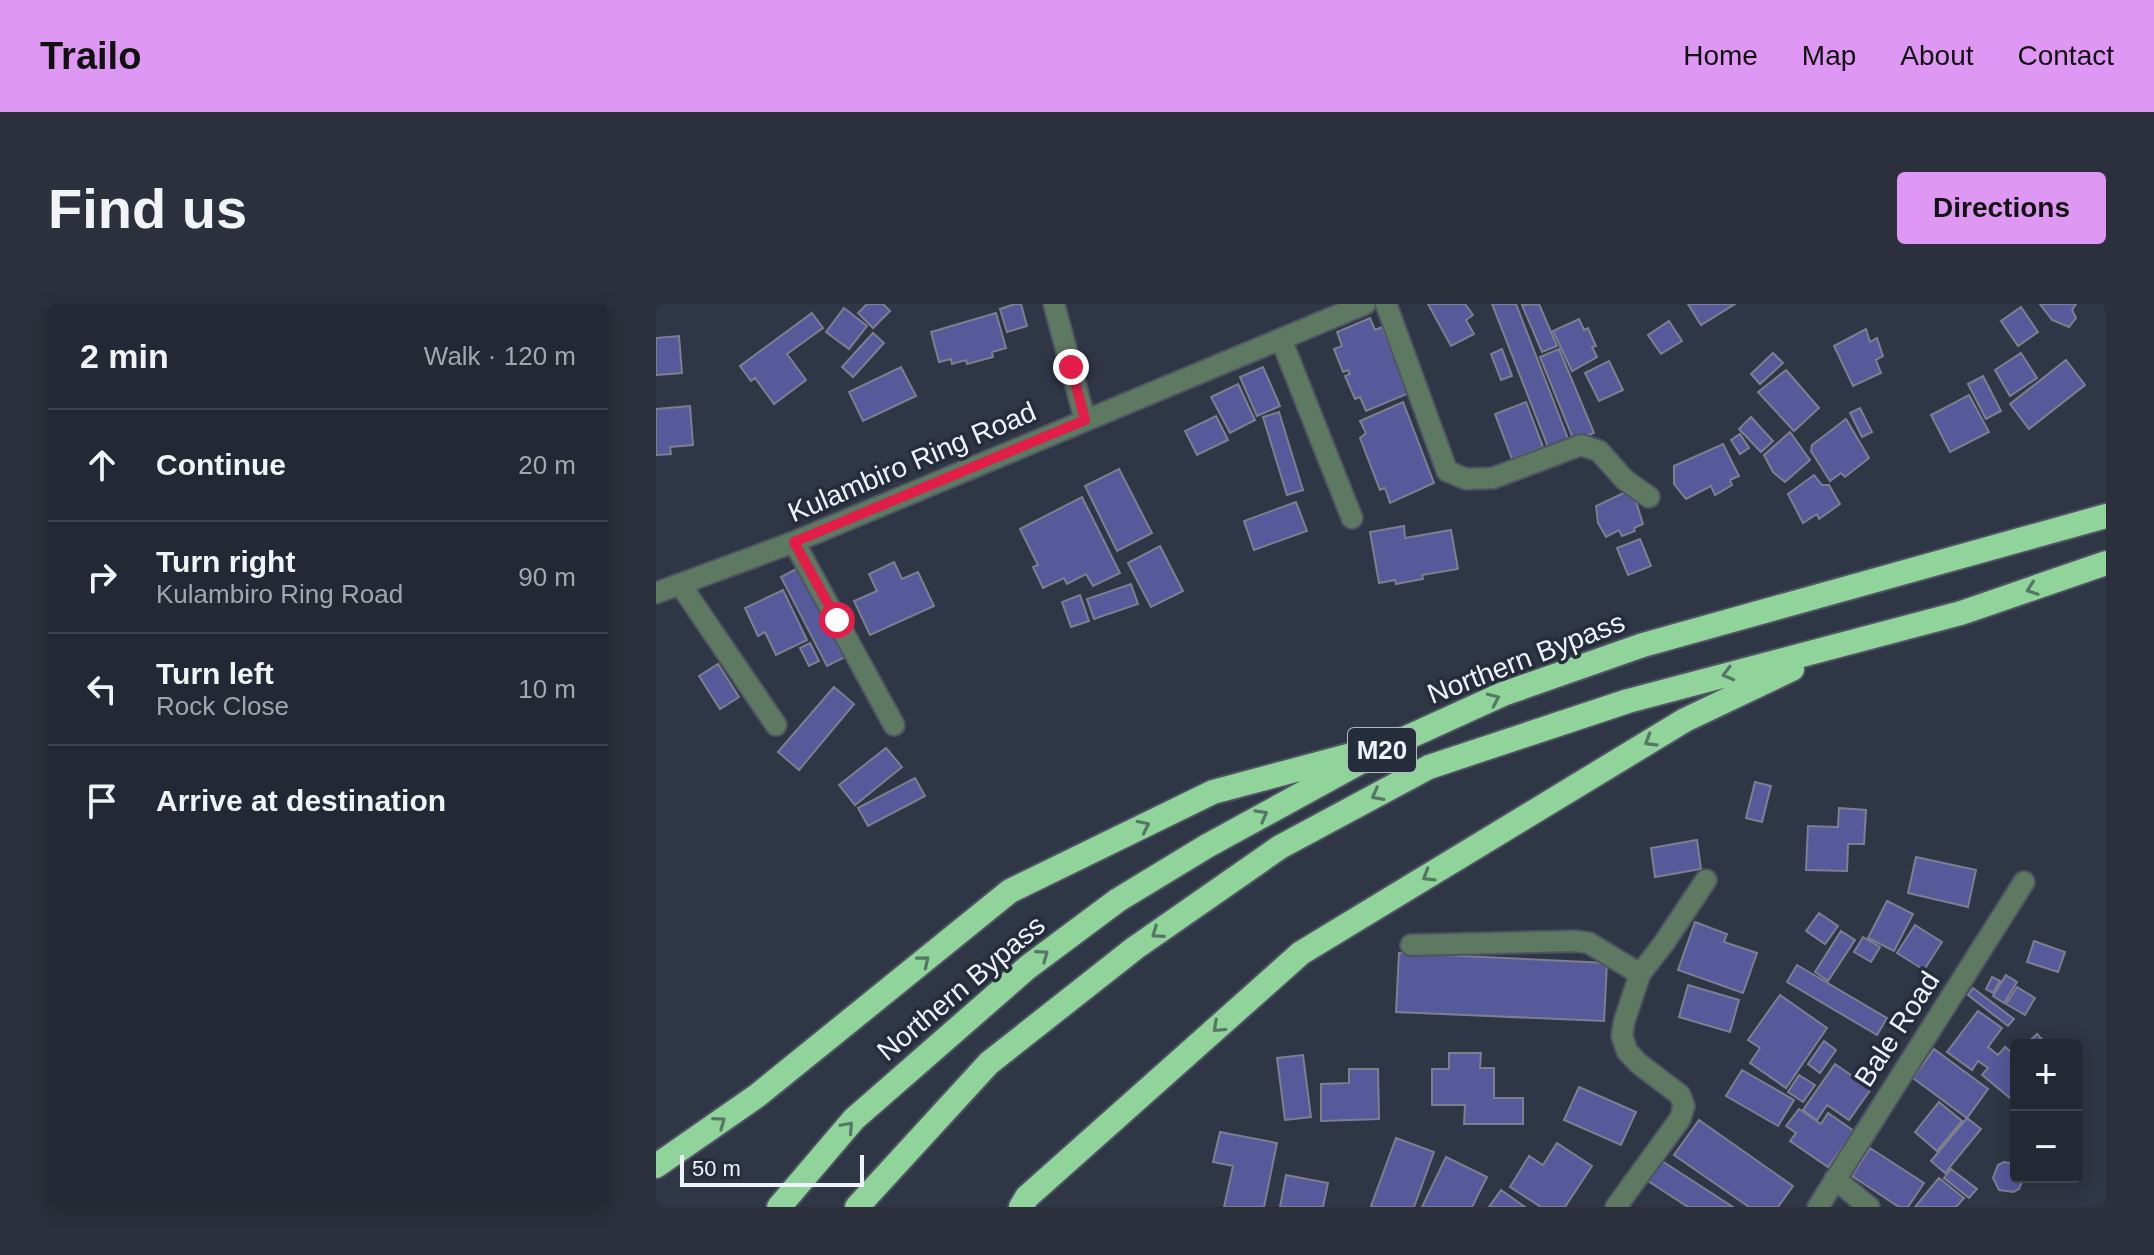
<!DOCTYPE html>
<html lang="en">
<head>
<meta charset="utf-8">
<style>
	body { margin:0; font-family:Helvetica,sans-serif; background:#2b303c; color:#f1f3f6 }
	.controls { position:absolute; right:24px; bottom:24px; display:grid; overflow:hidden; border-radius:8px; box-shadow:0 4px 20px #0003 }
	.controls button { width:72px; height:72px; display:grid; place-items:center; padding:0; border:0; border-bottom:2px solid #40444f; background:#232834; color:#f1f3f6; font:40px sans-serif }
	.scale { position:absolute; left:24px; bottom:20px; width:184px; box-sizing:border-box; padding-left:8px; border:4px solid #eef3fc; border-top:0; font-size:22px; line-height:28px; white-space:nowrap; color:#eef3fc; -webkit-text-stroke:6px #252c3a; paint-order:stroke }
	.stop { position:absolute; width:24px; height:24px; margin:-18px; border:6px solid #e11d48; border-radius:50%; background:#fff }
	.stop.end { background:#e11d48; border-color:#fff; box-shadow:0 2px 8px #0008 }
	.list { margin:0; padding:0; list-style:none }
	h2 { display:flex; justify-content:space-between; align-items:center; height:104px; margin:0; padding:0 32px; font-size:34px }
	h2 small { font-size:26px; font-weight:400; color:#a3a6ac }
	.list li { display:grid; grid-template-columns:52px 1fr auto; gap:24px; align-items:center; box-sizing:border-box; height:112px; padding:0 32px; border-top:2px solid #40444f }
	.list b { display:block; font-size:30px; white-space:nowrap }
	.list p { margin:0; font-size:26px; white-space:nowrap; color:#a3a6ac }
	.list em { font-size:26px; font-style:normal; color:#a3a6ac }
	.icon { flex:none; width:44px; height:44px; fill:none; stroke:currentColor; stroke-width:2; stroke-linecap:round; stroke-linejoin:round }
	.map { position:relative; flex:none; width:1450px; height:903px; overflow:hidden; border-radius:8px }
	header { display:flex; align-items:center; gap:48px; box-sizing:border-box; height:112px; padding:0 40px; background:#de98f3; color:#111 }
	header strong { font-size:38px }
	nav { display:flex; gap:44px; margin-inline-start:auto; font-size:28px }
	.intro { display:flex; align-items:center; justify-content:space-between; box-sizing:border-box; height:192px; padding:0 48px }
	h1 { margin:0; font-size:56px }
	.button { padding:20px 36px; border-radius:8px; background:#de98f3; color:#111; font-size:28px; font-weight:700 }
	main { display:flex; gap:48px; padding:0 48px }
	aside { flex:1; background:#232834; border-radius:8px; box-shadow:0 4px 20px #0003 }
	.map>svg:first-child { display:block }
</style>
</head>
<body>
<header>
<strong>Trailo</strong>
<nav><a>Home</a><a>Map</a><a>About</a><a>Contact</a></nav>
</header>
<div class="intro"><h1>Find us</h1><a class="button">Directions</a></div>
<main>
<aside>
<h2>2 min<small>Walk · 120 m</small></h2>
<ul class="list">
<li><svg class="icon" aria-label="ahead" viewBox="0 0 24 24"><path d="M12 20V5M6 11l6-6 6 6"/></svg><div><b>Continue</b></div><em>20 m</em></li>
<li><svg class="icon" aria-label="right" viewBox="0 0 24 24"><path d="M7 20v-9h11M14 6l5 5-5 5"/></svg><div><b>Turn right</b><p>Kulambiro Ring Road</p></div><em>90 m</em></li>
<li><svg class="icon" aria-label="left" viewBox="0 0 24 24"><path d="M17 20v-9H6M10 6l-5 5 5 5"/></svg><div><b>Turn left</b><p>Rock Close</p></div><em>10 m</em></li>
<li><svg class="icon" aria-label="arrive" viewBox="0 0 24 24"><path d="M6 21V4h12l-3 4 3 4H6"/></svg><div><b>Arrive at destination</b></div></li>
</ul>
</aside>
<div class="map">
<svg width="1450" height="903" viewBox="0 0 1450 903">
	<rect width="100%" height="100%" fill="#2f3645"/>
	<path fill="#56599a" stroke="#7d7f91" stroke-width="2" d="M211,0H227L234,7L217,24L202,9Z
		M359,0H365L371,22L351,28L344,5Z
		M772,0H809L817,11L810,16L818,30L795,42Z
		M836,0H860L914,140L894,148Z
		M883,0L901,42L886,48L866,1Z
		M1032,0H1079L1045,21Z
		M1384,0H1420L1416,6L1420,14L1413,23L1396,16Z
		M1365,3L1382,28L1362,42L1345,17Z
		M188,4L211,22L193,45L170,28Z
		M156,9L167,24L131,50L150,76L118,100L99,74L95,77L84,62Z
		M340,9L350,44L336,48L337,53L311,60L310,56L296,60L295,55L283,58L275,28Z
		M714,14L719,26L726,23L753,89L710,107L704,93L699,95L689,72L694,70L692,66L687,68L678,45L686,42L681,28Z
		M923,15L928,26L932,24L940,42L936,43L941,53L916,67L897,27Z
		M1013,17L1026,37L1005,50L992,31Z
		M1210,25L1214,38L1221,34L1227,52L1220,56L1225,69L1197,82L1178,42Z
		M217,29L228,39L197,73L186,63Z
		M23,32L26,69L0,71V34Z
		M846,45L856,72L845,76L835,50Z
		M903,45L938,129L918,137L884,53Z
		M1117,49L1127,59L1104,80L1095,70Z
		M1365,49L1381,74L1354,92L1339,66Z
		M1410,56L1429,81L1373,125L1354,100Z
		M953,57L967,86L943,97L929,69Z
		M245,63L260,92L207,117L193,88Z
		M607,63L624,102L601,112L584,73Z
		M1130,66L1163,104L1138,127L1102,88Z
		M1327,72L1345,107L1330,115L1312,80Z
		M582,80L599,116L574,129L555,93Z
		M1313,91L1333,128L1294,148L1275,111Z
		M747,98L778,179L734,199L729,184L724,186L704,134L710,129L704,117Z
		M870,98L887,143L856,155L839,110Z
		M34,102L37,141L14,143L15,150L0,151V105Z
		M1204,104L1216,128L1206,133L1194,109Z
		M623,108L647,186L631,191L607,113Z
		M560,112L572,136L541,151L529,127Z
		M1095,113L1117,137L1105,148L1083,125Z
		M1190,115L1213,154L1189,173L1185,169L1174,177L1155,147L1156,141Z
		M1134,128L1154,156L1129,178L1117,168L1108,151Z
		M1084,130L1093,144L1084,150L1075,136Z
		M1067,140L1083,172L1074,176L1076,181L1059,191L1055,182L1030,195L1018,180V162Z
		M463,165L496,229L461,247L429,182Z
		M1158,171L1166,181H1173L1184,200L1163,215L1161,210L1147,219L1132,190Z
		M976,185L987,220L978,224L979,227L966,232L963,226L950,233L942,219L940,202Z
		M426,193L464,269L437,282L430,270L411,280L408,274L387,284L377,263L382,261L364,225Z
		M640,198L651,227L598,246L588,217Z
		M748,222L749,234L795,226L802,265L766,271L767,275L740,280L739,276L723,279L714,228Z
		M984,235L995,262L972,271L961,244Z
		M504,242L527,287L495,303L472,259Z
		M238,258L246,275L262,268L278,302L214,331L198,297L221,287L213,270Z
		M142,264L189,353L171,362L125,273Z
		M475,280L482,300L438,315L431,295Z
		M127,286L151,336L120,351L109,328L102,332L89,304Z
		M424,291L433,317L415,323L406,298Z
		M154,339L163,357L153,362L144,344Z
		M62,360L83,393L64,405L43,372Z
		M178,383L198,400L143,466L122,448Z
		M230,444L246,463L199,501L183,481Z
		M259,474L269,492L212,522L202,504Z
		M1099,478L1115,482L1106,518L1090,514Z
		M1183,504L1210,506L1208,540H1192L1191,567L1150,566L1152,522L1182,523Z
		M1041,536L1045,565L999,573L995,544Z
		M1260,553L1320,566L1312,603L1252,589Z
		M1231,597L1257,610L1238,647L1212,634Z
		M1163,609L1182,622L1169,640L1150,627Z
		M1039,618L1071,630L1068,638L1101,649L1087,689L1022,666Z
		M1259,621L1286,638L1268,666L1241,649Z
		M1185,627L1199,636L1172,677L1159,668Z
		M1207,633L1224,643L1215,658L1198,648Z
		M1378,637L1409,648L1402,668L1371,658Z
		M743,649L951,659L948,717L740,708Z
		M1141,661L1231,714L1221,731L1131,678Z
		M1350,671L1361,678L1348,699L1337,692Z
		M1336,673L1344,677L1337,689L1330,685Z
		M1032,681L1083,696L1074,728L1023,713Z
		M1361,683L1379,694L1369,711L1350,700Z
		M1317,684L1358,715L1352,722L1312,691Z
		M1124,691L1171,724L1130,784L1094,759L1104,744L1092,736Z
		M1322,707L1346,724L1332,743L1342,751L1349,743L1360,752V786L1354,794L1326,771L1332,764L1322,757L1316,766L1291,748Z
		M1381,730L1391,741H1369Z
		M1168,737L1180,746L1164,769L1152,760Z
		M1278,745L1332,785L1311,814L1257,774Z
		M793,749H825L824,764H838V794H867V820H808L809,801H776V765H793Z
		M647,751L655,813L629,816L621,754Z
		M1179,760L1215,785L1193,816L1171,801L1161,816L1147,806Z
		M693,765H722L723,815L665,817V780L693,779Z
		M1086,766L1138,796L1122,822L1070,792Z
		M1143,771L1159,781L1147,798L1132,788Z
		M923,783L980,808L965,841L908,816Z
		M1283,798L1306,817L1281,847L1259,828Z
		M1143,805L1165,820L1172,809L1198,827L1172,863L1134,837L1140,829L1130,822Z
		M1311,814L1325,825L1289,869L1275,857Z
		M1043,816L1137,882L1122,903H1093L1018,851Z
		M564,828L621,839L608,903H568L577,862L557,858Z
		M740,834L778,848L758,903H717L715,902Z
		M901,839L936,862L909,903H885L854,883L873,852L887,861Z
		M1214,844L1268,879L1252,903H1243L1196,872Z
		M790,853L831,873L816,903H766Z
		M1006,857L1077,903H1032L992,877Z
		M1348,858L1360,860V873H1368L1363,885L1357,888L1343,886L1337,874L1342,861Z
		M1295,865L1321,885L1313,894L1288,874Z
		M630,871L672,879L667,903H624Z
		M1283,874L1308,894L1300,903H1259Z
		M845,886L869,903H833Z"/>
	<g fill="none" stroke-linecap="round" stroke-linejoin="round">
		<g stroke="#4e5462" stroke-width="24">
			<path id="minor" d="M398,0L429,116
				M730,0L791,167L810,175L837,174L925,141L943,147L969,176L993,193
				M625,35L696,214
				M138,238L238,421
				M24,280L120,421
				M0,289L138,238L709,0
				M755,641L920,637L933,639L984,670
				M1179,875L1213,903
				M960,903L1024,815L1028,802L1024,791L982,759L971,747L966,732L968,718L984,670L1008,639L1050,576
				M1162,903L1368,578"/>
		</g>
		<g stroke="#4e5462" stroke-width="28">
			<path id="highway" d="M0,862L102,791L354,587L557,488L699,450
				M123,903L198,815L372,663L462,596L551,542L737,440L847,390L987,341L1450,212
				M201,903L333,759L479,644L624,543L773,463L972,397L1305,309L1450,259
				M365,903L371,893L645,649L1029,416L1136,365"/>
		</g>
		<use href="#minor" stroke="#5e7962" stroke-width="20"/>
		<use href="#highway" stroke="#90d39b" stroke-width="24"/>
	</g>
	<defs><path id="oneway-chevron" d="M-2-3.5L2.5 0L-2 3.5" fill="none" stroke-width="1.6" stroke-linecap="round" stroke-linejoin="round" transform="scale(2)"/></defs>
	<g stroke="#576">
		<use href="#oneway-chevron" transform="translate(1376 285) rotate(161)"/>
		<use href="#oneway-chevron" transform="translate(1072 370) rotate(165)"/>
		<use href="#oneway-chevron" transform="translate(838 395) rotate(-24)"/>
		<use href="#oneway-chevron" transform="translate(994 437) rotate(149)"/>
		<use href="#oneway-chevron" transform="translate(721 491) rotate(152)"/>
		<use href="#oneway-chevron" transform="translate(606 511) rotate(-29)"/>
		<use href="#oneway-chevron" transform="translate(488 522) rotate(-26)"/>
		<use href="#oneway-chevron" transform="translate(772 572) rotate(149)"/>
		<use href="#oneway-chevron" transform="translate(501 629) rotate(145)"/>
		<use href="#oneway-chevron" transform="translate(387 651) rotate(-36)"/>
		<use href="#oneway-chevron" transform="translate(268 657) rotate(-39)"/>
		<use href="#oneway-chevron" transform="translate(562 723) rotate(138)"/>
		<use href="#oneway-chevron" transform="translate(64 818) rotate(-36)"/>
		<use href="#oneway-chevron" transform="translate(192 823) rotate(-48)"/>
	</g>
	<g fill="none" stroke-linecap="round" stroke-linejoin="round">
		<path stroke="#e11d48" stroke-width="10" d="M181,316L138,238L429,116L415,63"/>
	</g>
	<g text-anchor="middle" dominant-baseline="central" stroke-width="7" stroke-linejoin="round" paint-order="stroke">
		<rect fill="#252c3a" stroke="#b2b7c2" stroke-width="2" x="692" y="424" width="68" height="44" rx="6"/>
		<g font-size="26" font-weight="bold" fill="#eef3fc">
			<text x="726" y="446">M20</text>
		</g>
		<g font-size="28" fill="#eef3fc" stroke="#252c3a">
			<text transform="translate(256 158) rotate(-23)">Kulambiro Ring Road</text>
			<text transform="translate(870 354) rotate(-21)">Northern Bypass</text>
			<text transform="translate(305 684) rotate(-40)">Northern Bypass</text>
			<text transform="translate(1241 725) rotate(-57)">Bale Road</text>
		</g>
	</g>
</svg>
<div class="controls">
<button>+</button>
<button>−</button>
</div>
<div class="scale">50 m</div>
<div class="stop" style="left:181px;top:316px"></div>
<div class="stop end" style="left:415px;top:63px"></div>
</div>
</main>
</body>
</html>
